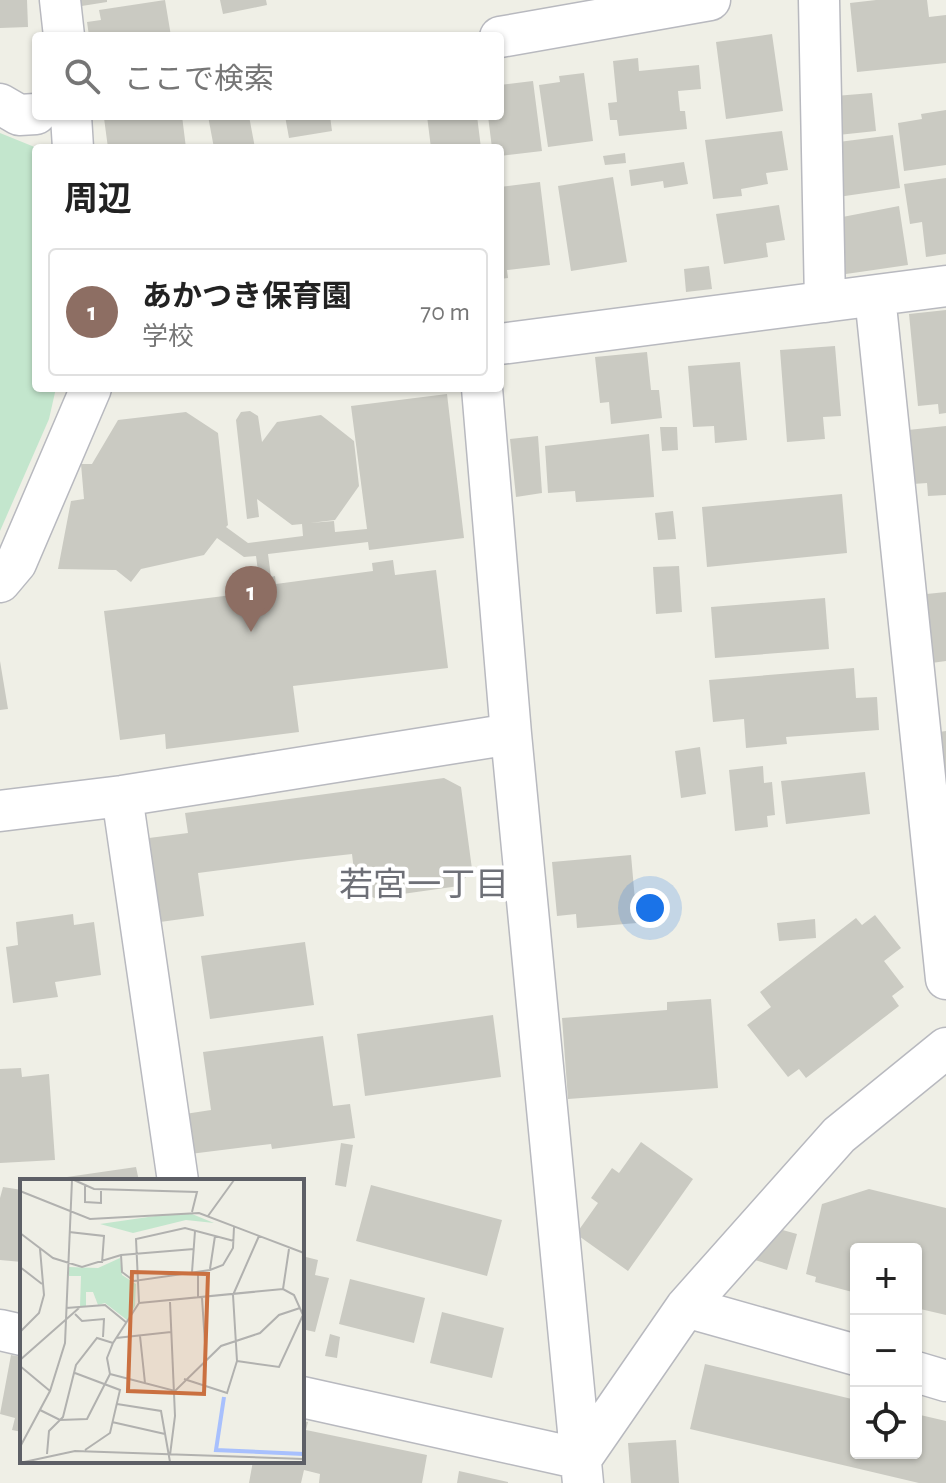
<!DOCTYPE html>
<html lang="ja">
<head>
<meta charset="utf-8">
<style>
	body { margin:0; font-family:"Alegreya Sans","Noto Sans JP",sans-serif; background:#f6f6f6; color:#222 }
	.controls { position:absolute; right:24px; bottom:24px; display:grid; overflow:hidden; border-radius:8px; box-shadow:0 2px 6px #0004 }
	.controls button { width:72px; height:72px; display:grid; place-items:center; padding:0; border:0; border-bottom:2px solid #e0e0e0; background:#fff; color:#222; font:40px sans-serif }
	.you { position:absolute; left:650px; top:908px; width:28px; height:28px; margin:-20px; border:6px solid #fff; border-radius:50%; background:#1a73e8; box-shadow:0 0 0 12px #1a73e833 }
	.badge { display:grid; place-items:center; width:52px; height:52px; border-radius:50%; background:#0f766e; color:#fff; font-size:26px; font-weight:700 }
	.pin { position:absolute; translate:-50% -66px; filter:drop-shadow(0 2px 4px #0008) }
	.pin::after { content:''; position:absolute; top:42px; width:28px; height:24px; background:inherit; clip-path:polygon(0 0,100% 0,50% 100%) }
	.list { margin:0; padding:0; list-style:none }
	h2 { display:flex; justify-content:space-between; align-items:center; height:104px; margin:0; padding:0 32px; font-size:34px }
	h2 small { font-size:26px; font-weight:400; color:#767676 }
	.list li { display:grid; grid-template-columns:52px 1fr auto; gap:24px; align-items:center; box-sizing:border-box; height:128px; margin:0 16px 16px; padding:0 16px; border:2px solid #e0e0e0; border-radius:8px }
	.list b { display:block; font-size:30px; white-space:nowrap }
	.list p { margin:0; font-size:26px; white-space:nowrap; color:#767676 }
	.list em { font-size:26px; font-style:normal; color:#767676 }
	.icon { flex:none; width:44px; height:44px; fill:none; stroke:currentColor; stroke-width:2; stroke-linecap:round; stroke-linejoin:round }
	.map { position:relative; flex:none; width:946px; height:1483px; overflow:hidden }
	.search { position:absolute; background:#fff; box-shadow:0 2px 6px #0004; left:32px; top:32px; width:472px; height:88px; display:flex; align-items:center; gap:20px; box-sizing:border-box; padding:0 28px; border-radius:8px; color:#767676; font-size:30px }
	.panel { position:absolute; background:#fff; box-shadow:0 2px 6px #0004; left:32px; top:144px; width:472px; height:248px; border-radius:8px }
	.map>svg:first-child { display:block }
</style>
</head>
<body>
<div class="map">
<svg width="946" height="1483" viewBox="0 0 946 1483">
	<rect width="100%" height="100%" fill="#efefe6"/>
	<path fill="#c3e6cd" d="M0,133L37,148L36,388H56L49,419L0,531Z"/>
	<path fill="#cacac2" d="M0,0H27L28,27L0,28Z
		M68,0H107V2L69,8Z
		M165,0L171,36H89L87,22L101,20L99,10Z
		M220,0H266L267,5L223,14Z
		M876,0H927L929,17L946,15V63L857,72L850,3Z
		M772,34L783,111L726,119L716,42Z
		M638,58L639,71L699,65L701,89L678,91L680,111H685L687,129L619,136L617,120H610L608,103L617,102L613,61Z
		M584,73L593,141L548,147L539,85L560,82L559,76Z
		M533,81L542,151L500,156V148H492L488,116H500V85Z
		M872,93L876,131L838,135L835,96Z
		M946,110V165L904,171L898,123L922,119L921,114Z
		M123,116H182L186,148H108L104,118Z
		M208,116H249L255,148H214Z
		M285,116H330L332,131L289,138Z
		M427,116H477L481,148H431Z
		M782,131L788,170L766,173L768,184L741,189L742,196L713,199L705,140Z
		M893,135L900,188L838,197L831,143Z
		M625,153L626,163L605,165L603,156Z
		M684,162L688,184L664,188L663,181L631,186L629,170Z
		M613,177L627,262L571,271L558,186Z
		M946,178V254L926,257L922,222L910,224L904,184Z
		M540,182L550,265L507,270L508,278L500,279V187Z
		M779,205L785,240L766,243L768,257L724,264L716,214Z
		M899,206L908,265L839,275L827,220Z
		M709,266L712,289L686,292L684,269Z
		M946,310V413L939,414L938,404L918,406L909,314Z
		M835,346L841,416L823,417L825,439L787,442L780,350Z
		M647,352L651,390H659L662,418L611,424L609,402L600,403L595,357Z
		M740,362L747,440L715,443L714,426L693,427L688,366Z
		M447,394L464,538L369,550L368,542L268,554L271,577L275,576L276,584L373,571L372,563L393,560L395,575L436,570L448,668L293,686L299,732L166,749L165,734L120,740L104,611L256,592L254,579H259L256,556L244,557L217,538L204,555L141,569L131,582L116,570L58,569L71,501L84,499L81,464H92L118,420L186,412L218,433L228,525L226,527L248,543L303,536L302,524L292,525L257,499L259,517L247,519L236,420L241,412L250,411L258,416L262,442L277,422L321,415L354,441L359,486L335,520L310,523L334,521L335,532L367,529L351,406Z
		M946,426V495L928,496L927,483L913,484L908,430Z
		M660,427H677L678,450L662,451Z
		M649,434L654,497L576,502L575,491L548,493L545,446Z
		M538,436L542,493L516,497L510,439Z
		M842,494L847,553L707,567L702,507Z
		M673,511L676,539L658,540L655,513Z
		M679,566L682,612L656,614L653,567Z
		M946,592V661L924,664L917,595Z
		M825,598L829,649L715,658L711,607Z
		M0,661L8,709L0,710Z
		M854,668L856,698L877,697L879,730L786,737L787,744L746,748L744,719L713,722L709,680Z
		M946,731V784H944L939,732Z
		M700,747L706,794L681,798L675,751Z
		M763,766L764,783L772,782L775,815L767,816L768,827L735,831L729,770Z
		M865,772L870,814L786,824L781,781Z
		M444,778L461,787L472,869L459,886L374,898L356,887L352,854L298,860L198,873L204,916L160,922L149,838L188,833L185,813Z
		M631,855L637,923L577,928L576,914L557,916L552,862Z
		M73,914L74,925L94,922L101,975L55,982L58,997L13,1003L6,947L18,945L16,922Z
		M875,915L901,948L884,961L904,987L892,996L899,1006L806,1078L799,1069L788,1077L747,1025L771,1007L760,992L856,918L862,925Z
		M815,919L816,938L779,941L777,923Z
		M305,942L314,1005L210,1019L201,956Z
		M711,999L718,1088L568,1099L562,1018L667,1010V1002Z
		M493,1015L501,1077L365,1096L357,1034Z
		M323,1036L333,1106L350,1104L355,1138L272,1149L271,1144L190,1154L185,1114L211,1110L203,1052Z
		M21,1068L22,1077L49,1074L55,1160L0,1163V1069Z
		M641,1142L693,1179L628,1271L576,1234L598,1203L591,1198L612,1168L619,1173Z
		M341,1143L353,1145L346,1187L335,1185Z
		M136,1167L139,1181H67V1177Z
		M371,1185L502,1220L487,1276L356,1241Z
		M3,1187L22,1190V1262L0,1260V1198Z
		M869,1189L946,1208V1315L916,1308V1249H856V1293L815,1282L816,1277L806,1274L822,1204Z
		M779,1229L797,1234L787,1270L755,1260L760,1245Z
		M302,1256L318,1260L315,1275L329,1278L315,1332L302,1329Z
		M350,1279L425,1298L414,1343L339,1324Z
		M442,1312L504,1328L492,1378L430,1363Z
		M330,1334L340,1337L337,1358L325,1356Z
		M11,1355L22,1357V1432L12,1430L15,1418L0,1414Z
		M705,1364L856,1400V1453H916V1414L946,1421V1483H919L690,1429Z
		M302,1421L308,1422L306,1430L427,1455L422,1483H319L320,1474L304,1470L301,1483H249L253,1461H302Z
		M676,1440L679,1483H631L628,1443Z
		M459,1471L508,1482V1483H457Z"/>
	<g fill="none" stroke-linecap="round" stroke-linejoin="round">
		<g stroke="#b8b9bf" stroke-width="43">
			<path id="street" d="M60,0L64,36
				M819,0L825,302
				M500,37L710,0
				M0,104L19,115L36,114
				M71,116L73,148
				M875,296L946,979
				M500,344L946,286
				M482,388L511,734L583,1483
				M0,582L16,563L91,388
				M122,796L178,1181
				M0,811L122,796L511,734
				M686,1307L856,1355
				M0,1330L22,1335
				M916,1372L946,1381
				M302,1397L581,1459L686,1307L839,1135L946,1048"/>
		</g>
		<use href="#street" stroke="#fff" stroke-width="40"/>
	</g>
	<g text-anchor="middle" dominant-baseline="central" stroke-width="8" stroke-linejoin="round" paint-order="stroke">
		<g font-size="34" fill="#6e7077" stroke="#fff">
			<text x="424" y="886">若宮一丁目</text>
		</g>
	</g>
	<g transform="translate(20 1179)">
		<rect width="284" height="284" fill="#efefe6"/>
		<path d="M149,35H172L194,44L166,41L113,54L80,45ZM100,79L102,96L116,105L115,127L107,141L85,124L78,126L73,113H66V127L60,128L61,97H49V88L78,89Z" fill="#c3e6cd"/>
		<path fill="none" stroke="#a8c0fd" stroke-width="4" d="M204,218L196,271L284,275"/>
		<path fill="none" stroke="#b1b1af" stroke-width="2" d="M54,1L74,10L177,13L172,33M65,6V23L81,24V12M0,12L70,40L179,34L284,74M188,37L214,1M49,53L84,57L82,84M0,54L33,79L62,88L101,76L174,70M101,76L102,93L114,102L190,91L203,86L213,69L214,48M0,88L22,105M190,90L195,57M172,93L175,52M263,110L269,70M178,119V93M182,119L186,179M119,124L263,110L274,116L283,136L259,188L217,182M46,129L85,126L107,144M55,135L62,142L84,140L83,158M0,153L19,134L24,116L20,70M120,157L125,204M96,159L151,153M0,181L59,129M0,187L30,212M55,194L100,211L90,254L65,271M90,195L155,212L201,167L240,154L259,136L280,129M164,200L207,214L217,182L213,116L239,57M97,225L141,232L150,283M20,231L40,241L67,240L90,195L87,179L93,164L119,124L116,60L165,49L214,62M92,243L145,255M0,268L30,212L45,164L52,1M27,275L29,252L43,238L56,186L77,159L93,164M150,276L155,237L150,123M4,283L55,272L284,280"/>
		<path fill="#ca7040" fill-opacity="0.15" stroke="#ca7040" stroke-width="4" d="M112,93L188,95L184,215L108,212Z"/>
		<rect width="284" height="284" fill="none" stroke="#5d5f66" stroke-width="4"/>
	</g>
</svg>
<div class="controls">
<button>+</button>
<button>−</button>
<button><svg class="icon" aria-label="locate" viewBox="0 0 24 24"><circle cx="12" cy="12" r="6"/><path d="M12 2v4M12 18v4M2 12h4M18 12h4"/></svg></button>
</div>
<div class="you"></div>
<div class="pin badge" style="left:251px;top:632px;background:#8d6e63">1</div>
<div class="search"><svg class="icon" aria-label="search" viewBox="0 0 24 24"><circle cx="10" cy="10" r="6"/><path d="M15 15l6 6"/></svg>ここで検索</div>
<section class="panel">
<h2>周辺<small></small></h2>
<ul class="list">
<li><span class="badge" style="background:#8d6e63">1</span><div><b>あかつき保育園</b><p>学校</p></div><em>70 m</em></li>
</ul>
</section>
</div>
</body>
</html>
